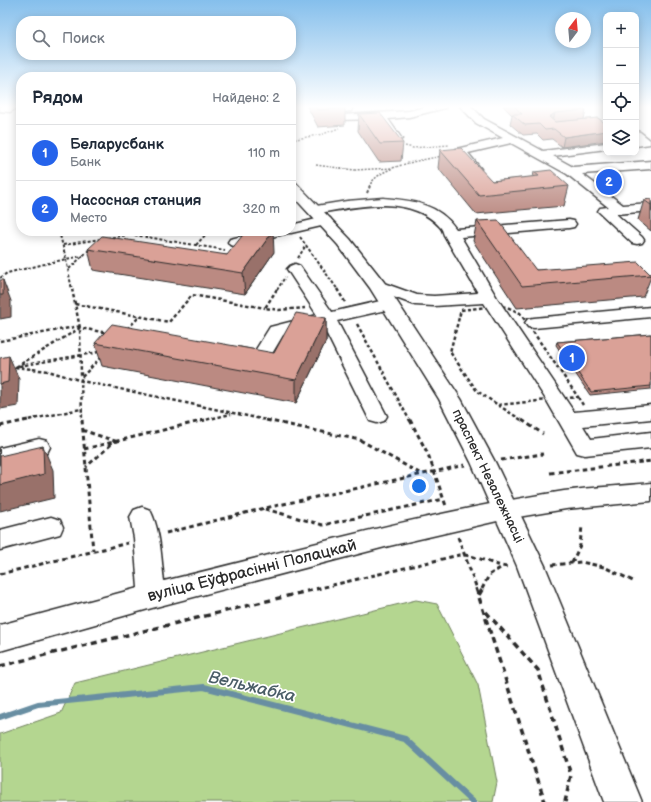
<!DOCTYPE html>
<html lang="ru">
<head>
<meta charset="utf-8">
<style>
	body { margin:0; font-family:"Balsamiq Sans",sans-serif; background:#f6f6f7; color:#1f2937 }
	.controls { position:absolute; right:12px; top:12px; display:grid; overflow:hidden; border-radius:8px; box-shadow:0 2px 10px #0003 }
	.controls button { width:36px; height:36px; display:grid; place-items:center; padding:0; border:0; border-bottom:1px solid #e0e1e3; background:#fff; color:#1f2937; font:20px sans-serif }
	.compass { position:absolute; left:555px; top:12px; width:36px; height:36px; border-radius:50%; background:#fff; box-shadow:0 2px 10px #0003; rotate:16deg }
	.you { position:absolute; left:419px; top:486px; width:14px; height:14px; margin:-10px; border:3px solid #fff; border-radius:50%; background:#1a73e8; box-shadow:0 0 0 6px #1a73e833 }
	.badge { display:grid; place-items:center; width:26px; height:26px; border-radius:50%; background:#2563eb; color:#fff; font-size:13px; font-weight:700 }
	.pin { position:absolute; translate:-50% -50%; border:2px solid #fff; box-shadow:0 1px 4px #0006 }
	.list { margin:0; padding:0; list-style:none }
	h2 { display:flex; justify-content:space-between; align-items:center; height:52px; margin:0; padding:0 16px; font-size:17px }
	h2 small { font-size:13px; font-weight:400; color:#747a83 }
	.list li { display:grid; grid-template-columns:26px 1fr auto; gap:12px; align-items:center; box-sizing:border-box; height:56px; padding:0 16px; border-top:1px solid #e0e1e3 }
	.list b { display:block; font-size:15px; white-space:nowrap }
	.list p { margin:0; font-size:13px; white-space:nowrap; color:#747a83 }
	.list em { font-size:13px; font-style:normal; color:#747a83 }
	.icon { flex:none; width:22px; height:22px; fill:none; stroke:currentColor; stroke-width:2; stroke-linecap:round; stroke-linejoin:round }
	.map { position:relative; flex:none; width:651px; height:802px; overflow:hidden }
	.search { position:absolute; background:#fff; box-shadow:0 2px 10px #0003; left:16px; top:16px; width:280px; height:44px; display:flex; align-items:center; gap:10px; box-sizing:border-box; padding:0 14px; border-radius:16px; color:#747a83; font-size:15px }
	.panel { position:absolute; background:#fff; box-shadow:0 2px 10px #0003; left:16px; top:72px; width:280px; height:164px; border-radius:16px }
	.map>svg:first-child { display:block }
</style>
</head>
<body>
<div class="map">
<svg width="651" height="802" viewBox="0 0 651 802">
	<rect width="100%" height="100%" fill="#fff"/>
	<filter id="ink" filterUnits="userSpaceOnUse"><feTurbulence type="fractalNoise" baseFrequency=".025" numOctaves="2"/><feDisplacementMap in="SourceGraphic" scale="8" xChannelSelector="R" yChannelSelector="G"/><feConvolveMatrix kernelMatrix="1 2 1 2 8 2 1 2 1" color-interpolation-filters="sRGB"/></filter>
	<g filter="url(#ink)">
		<path fill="#b4d690" stroke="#70805e" d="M416,600L437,604L478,685L497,782L493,802H0V734L61,713L75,683Z"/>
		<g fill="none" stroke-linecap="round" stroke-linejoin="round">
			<path stroke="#688ea2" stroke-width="6" d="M0,717L38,704L204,687L405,739L473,802"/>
			<g stroke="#2b2b2b" stroke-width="3">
				<path id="minor" d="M0,106H10L15,109L10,112L0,111Z
					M347,106L352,109L351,111L341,112L342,115L409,111L429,106H446L445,108L409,117L388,119L402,139L396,142L392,141L378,119L335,120L330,110L331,108Z
					M460,106H471L484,119L543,151L606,143V149L553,156L573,167L651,161V169L582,174L623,205L651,203V211L616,214L642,237L644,240L642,243L637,244L632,243L598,211L600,208L608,207L567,174L511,143L468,153L481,169L479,172C468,174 460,159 454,151L456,149L503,138L476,123Z
					M636,131L640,132L650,140V144L636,146Z
					M383,198C412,200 439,204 456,229L569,220L574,221L576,224L574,227L569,228L461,237L497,298L574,412L651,405V419L583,426L591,439L651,432V448L585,455L577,453L547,401L484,303L434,306L415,305L372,289L370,286L372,283L378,281L417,295L434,296L478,293C467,274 455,254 444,235C443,233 443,230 440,227C409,193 354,207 315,214L310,213L308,210L310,207L347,201Z
					M325,217L330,218L332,221L330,224L291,233H288L235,246L230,245L228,242L230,239L264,231H291V225Z
					M295,264L300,266L332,312L389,299L395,300L397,304L395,308L337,321L387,416L384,421L377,423L370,421L322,324L283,335L267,362C256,365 244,361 233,358L231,354L233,350L240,348L255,351L270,327L317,315L287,269L290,266Z
					M651,307V317L534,328L528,327L525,323L528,319L534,318Z
					M39,439L47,441L50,447L47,453L0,464V448Z
					M651,483V501L566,509L506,519L389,546L152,608L0,651V625L138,588L134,538L130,517L134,510L142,507L150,510C161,531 161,558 164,581C296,549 429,512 564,491C593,487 622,486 651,483Z
					M51,517L60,520L63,527L60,534L0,550V530Z"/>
			</g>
			<g stroke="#2b2b2b" stroke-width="3">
				<path id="major" d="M291,182L296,183L350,239L384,282L461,399L495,462L545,566L642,802H604L517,566L471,462L439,399L370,288L338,245L291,194Z"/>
			</g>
			<path stroke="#2b2b2b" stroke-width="1.5" stroke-dasharray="2 1.5" stroke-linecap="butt" d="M291,140L323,134L339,128
				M405,146L413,148L449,145
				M316,165L354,170L393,168
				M369,187C377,166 423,160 442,156"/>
			<path stroke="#2b2b2b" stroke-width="2" stroke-dasharray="3 2" stroke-linecap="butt" d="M367,193L370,186
				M59,231L66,259L83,256
				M110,231L225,250
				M300,237L338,290
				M107,238L128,235
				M63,245L100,239
				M196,245L209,231
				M298,258L306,245
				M69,269L90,249
				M0,278L7,273L66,259L72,290
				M277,290L285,277"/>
			<path stroke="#2b2b2b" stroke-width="2.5" stroke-dasharray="3.5 2.5" stroke-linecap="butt" d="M72,289L80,328L82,421
				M277,289L265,308L279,310L305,308
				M337,289L345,302
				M75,304L169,322L192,295L265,308
				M496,306L507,307L520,313L578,397L498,405L477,391L450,352L461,310Z
				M357,324L410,421
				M127,329L139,317
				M0,341L80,326
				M19,366L99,352
				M15,367L48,371L82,381L271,421
				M16,367L80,328L108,333
				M82,377L101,357
				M578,397L583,405
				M498,405L523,421
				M23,421L81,409
				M201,421L231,414"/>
			<path stroke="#2b2b2b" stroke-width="3" stroke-dasharray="4.5 3.5" stroke-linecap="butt" d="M82,420L93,551
				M266,420L360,440L421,474
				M410,420L428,454L446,506
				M522,420L543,434
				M0,426L28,420
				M82,430L115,441L86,467
				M84,449L205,420
				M501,460L543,454
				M550,473L651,461
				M265,509L323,525L444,499
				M166,533L265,508L465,465
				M458,537L477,589
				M572,563L580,545L582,526
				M552,565L581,562L604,567L633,581
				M0,574L128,543
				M316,589L459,555C476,554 492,566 509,567
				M482,589L489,575L502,567"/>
			<path stroke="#2b2b2b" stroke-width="3.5" stroke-dasharray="6 4.5" stroke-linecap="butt" d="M476,588L545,802
				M479,595L483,588
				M486,612L538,670L571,775L565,802
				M0,666L320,588"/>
			<use href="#minor" fill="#fff" fill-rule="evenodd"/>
			<use href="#major" fill="#fff" fill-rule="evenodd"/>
		</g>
		<path fill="#bb8a82" stroke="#2b2b2b" d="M307,106H344L345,108V125L318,127Z
			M503,106H580L586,110L584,119L606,124V141L562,147L552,139L543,140L537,134L523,135L510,124L512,115Z
			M359,114L403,143L401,161L379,162L358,131Z
			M440,150L492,181L533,177L534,172L569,186L564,206L476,214L438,168Z
			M651,199V231L638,220L644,200Z
			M477,221L536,270L651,275V277L643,297L517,308L473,241Z
			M88,249L227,255L274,252L245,294L93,270Z
			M326,318V341L296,403L102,366L95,343L274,353Z
			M651,334V389L590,395L556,345L557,342Z"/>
		<path fill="#99716a" stroke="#2b2b2b" d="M555,113L553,122L549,117Z
			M606,131V141L562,147L564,137Z
			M273,231L274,252L245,294L243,273Z
			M3,280L11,301V317L0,319V295Z
			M326,318V341L296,403V380Z
			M9,356L19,379L18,406L0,409V384Z
			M43,446L53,470L54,498L0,511V485Z"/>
		<path fill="#daa197" stroke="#2b2b2b" d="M315,106H344L345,108L317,110Z
			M514,106H580L586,110L555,113L549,117L555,122L598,118L606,124V131L564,137L554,129L545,130L539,124L525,125L512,114H522Z
			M380,113L403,143L380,144L359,114Z
			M461,148L492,181L539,176L534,172L551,170L569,186L479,195L440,150Z
			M651,199V205L644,200Z
			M498,220L536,270L638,262L651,275L522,286L477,221Z
			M246,231H273L243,273L88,249L102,236L227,255Z
			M0,280H3V295H0Z
			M296,313L326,318L296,380L95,343L112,324L274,353Z
			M651,334V386L591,392L557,342Z
			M9,356L8,382L0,384V358Z
			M43,446L44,474L0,485V456Z"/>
	</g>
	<linearGradient id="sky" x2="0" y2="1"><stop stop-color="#85bfec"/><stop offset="0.49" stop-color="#fff"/><stop offset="1" stop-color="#fff" stop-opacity="0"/></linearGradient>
	<rect width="651" height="218" fill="url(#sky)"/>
	<g text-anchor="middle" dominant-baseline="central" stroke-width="3.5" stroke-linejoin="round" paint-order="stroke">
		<g font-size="13" fill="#2b2b2b" stroke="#fff">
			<text transform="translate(488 476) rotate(64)">праспект Незалежнасці</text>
		</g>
		<g font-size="16" fill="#2b2b2b" stroke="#fff">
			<text transform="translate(252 571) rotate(-14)">вуліца Еўфрасінні Полацкай</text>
		</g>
		<g font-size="17" font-style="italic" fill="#4a5d67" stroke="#fff">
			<text transform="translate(252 687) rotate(13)">Вельжабка</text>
		</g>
	</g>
</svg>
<div class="controls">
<button>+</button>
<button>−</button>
<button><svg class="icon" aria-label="locate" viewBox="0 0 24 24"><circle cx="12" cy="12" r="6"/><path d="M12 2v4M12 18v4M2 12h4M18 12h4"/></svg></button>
<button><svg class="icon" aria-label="layers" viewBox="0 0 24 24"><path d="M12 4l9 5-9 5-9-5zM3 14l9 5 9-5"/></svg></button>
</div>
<svg class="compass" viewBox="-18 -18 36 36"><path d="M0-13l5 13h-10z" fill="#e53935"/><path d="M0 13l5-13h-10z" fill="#747a83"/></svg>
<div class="you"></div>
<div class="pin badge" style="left:572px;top:358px">1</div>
<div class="pin badge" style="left:609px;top:182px">2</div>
<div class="search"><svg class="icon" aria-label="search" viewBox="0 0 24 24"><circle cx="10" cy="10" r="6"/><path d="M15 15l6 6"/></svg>Поиск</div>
<section class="panel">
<h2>Рядом<small>Найдено: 2</small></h2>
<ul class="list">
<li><span class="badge">1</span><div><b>Беларусбанк</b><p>Банк</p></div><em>110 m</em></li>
<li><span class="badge">2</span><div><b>Насосная станция</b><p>Место</p></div><em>320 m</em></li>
</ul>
</section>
</div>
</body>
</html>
